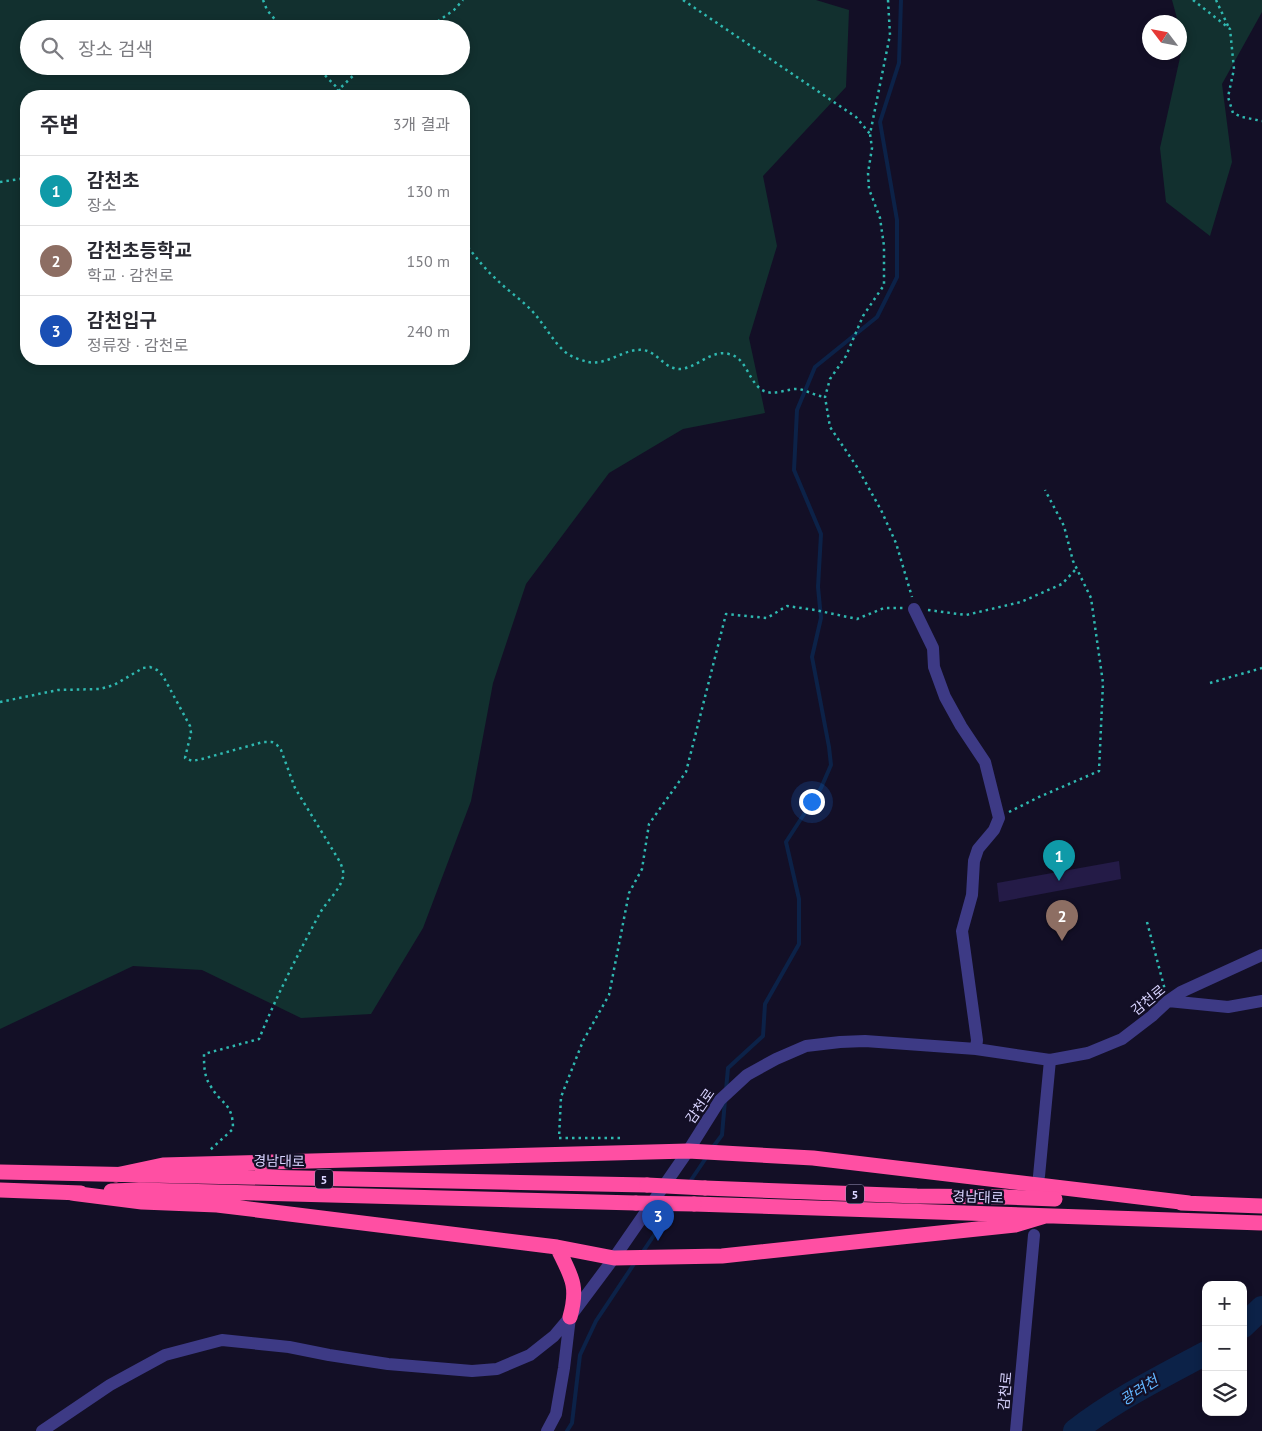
<!DOCTYPE html>
<html lang="ko">
<head>
<meta charset="utf-8">
<style>
	body { margin:0; font-family:"PT Sans","Noto Sans KR",sans-serif; background:#f7f7f7; color:#2b2b33 }
	.controls { position:absolute; right:15px; bottom:15px; display:grid; overflow:hidden; border-radius:10px; box-shadow:0 2px 8px #0003 }
	.controls button { width:45px; height:45px; display:grid; place-items:center; padding:0; border:0; border-bottom:1px solid #e1e1e2; background:#fff; color:#2b2b33; font:25px sans-serif }
	.compass { position:absolute; left:1142px; top:15px; width:45px; height:45px; border-radius:50%; background:#fff; box-shadow:0 2px 8px #0003; rotate:302deg }
	.you { position:absolute; left:811px; top:801px; width:18px; height:18px; margin:-12px; border:4px solid #fff; border-radius:50%; background:#1a73e8; box-shadow:0 0 0 8px #1a73e833 }
	.badge { display:grid; place-items:center; width:32px; height:32px; border-radius:50%; background:#2563eb; color:#fff; font-size:16px; font-weight:700 }
	.pin { position:absolute; translate:-50% -41px; filter:drop-shadow(0 1px 2px #0008) }
	.pin::after { content:''; position:absolute; top:26px; width:18px; height:15px; background:inherit; clip-path:polygon(0 0,100% 0,50% 100%) }
	.list { margin:0; padding:0; list-style:none }
	h2 { display:flex; justify-content:space-between; align-items:center; height:65px; margin:0; padding:0 20px; font-size:21px }
	h2 small { font-size:16px; font-weight:400; color:#7c7c81 }
	.list li { display:grid; grid-template-columns:32px 1fr auto; gap:15px; align-items:center; box-sizing:border-box; height:70px; padding:0 20px; border-top:1px solid #e1e1e2 }
	.list b { display:block; font-size:19px; white-space:nowrap }
	.list p { margin:0; font-size:16px; white-space:nowrap; color:#7c7c81 }
	.list em { font-size:16px; font-style:normal; color:#7c7c81 }
	.icon { flex:none; width:28px; height:28px; fill:none; stroke:currentColor; stroke-width:2; stroke-linecap:round; stroke-linejoin:round }
	.map { position:relative; flex:none; width:1262px; height:1431px; overflow:hidden }
	.search { position:absolute; background:#fff; box-shadow:0 2px 8px #0003; left:20px; top:20px; width:450px; height:55px; display:flex; align-items:center; gap:12px; box-sizing:border-box; padding:0 18px; border-radius:28px; color:#7c7c81; font-size:19px }
	.panel { position:absolute; background:#fff; box-shadow:0 2px 8px #0003; left:20px; top:90px; width:450px; height:275px; border-radius:20px }
	.map>svg:first-child { display:block }
</style>
</head>
<body>
<div class="map">
<svg width="1262" height="1431" viewBox="0 0 1262 1431">
	<rect width="100%" height="100%" fill="#130f26"/>
	<path fill="#12302f" fill-rule="evenodd" d="M0,0H816L849,10L846,87L763,176L777,246L749,338L765,413L683,429L609,473L526,584L493,683L471,801L423,928L371,1014L301,1018L202,970L133,966L0,1029ZM29,29H461V66H29ZM26,96H464V359H26Z
		M1172,0H1262V12L1222,84L1232,162L1210,236L1166,202L1160,148L1183,44L1180,22H1178Z"/>
	<g fill="none" stroke-linecap="round" stroke-linejoin="round">
		<path stroke="#0c2248" stroke-width="4" d="M726,1090L728,1068L763,1036L765,1004L799,944V899L786,842L821,788L831,765L829,747L812,657L821,618L818,587L821,534L794,470L797,410L815,367L877,317L897,277V220L880,122L899,63L901,0
			M713,1147L722,1135L725,1100
			M689,1183L708,1155
			M642,1253L673,1207
			M567,1431L572,1423L580,1355L596,1321L636,1261"/>
		<path stroke="#0c2248" stroke-width="24" d="M1243,1326L1262,1308
			M1075,1431C1115,1400 1161,1377 1206,1353"/>
	</g>
	<path fill="#241b47" d="M1119,861L1121,879L999,902L997,883Z"/>
	<g fill="none" stroke-linecap="round" stroke-linejoin="round">
		<path stroke="#2fb8b0" stroke-width="2.5" stroke-dasharray="2.5 4" stroke-linecap="butt" d="M263,0L267,10L283,29
			M683,0L856,117L870,134
			M888,0L890,35L870,134L872,148L868,173L869,189L880,218L884,246V285L863,316L846,356L830,379L825,397L830,427L857,467L881,510L896,543L912,597
			M1193,0L1230,29L1234,69L1228,97L1233,113L1242,117L1262,121
			M1216,0L1229,28
			M427,29L454,10L463,0
			M316,66L345,96
			M332,96L357,72L367,66
			M0,182L26,178
			M464,242C474,255 484,268 496,279C508,291 522,300 533,312C544,324 552,340 564,351C571,357 580,360 588,362C607,366 624,348 643,350C658,352 663,368 679,369C696,369 711,349 729,354C747,358 748,381 762,390C774,397 787,388 799,389C808,391 816,396 825,397
			M928,610L966,615L1021,602L1062,584L1077,568
			M1210,683L1262,668
			M0,702L58,690L100,689L114,685L143,668L150,667L157,670L163,676L190,726L191,733L185,758L192,761L202,759L263,742H272L277,745L281,750L295,788L340,862C342,867 344,871 343,877C340,890 327,901 320,913C298,954 277,995 259,1039L204,1054C204,1065 204,1076 210,1085C221,1105 233,1102 233,1129L210,1150
			M1009,812L1039,797L1099,771L1103,683L1091,598L1073,561L1064,526L1045,490
			M1147,922L1165,990
			M620,1138H559L561,1097L583,1041L609,995L629,893L642,869L649,824L686,772L726,614L767,618L787,606L815,610L857,619L884,608H903"/>
		<path stroke="#3d3a85" stroke-width="12" d="M914,609L933,648L934,667L945,697L961,726L985,762L999,818L994,830L978,849L974,861L972,895L962,931L977,1040L976,1049
			M1168,1001L1228,1007L1262,1001
			M1039,1176L1050,1060
			M42,1431L110,1385L165,1355L222,1340L289,1347L329,1355L388,1364L472,1371L497,1369L530,1355L554,1336L570,1317
			M547,1431L556,1414L564,1368L570,1317L614,1258L688,1151L720,1100L747,1075L776,1059L806,1046L840,1042L865,1041L976,1049L1050,1060L1088,1053L1122,1039L1152,1016L1168,1001L1181,992L1262,955
			M1016,1431L1034,1235"/>
		<path stroke="#ff4fa3" stroke-width="15" d="M0,1172L647,1185
			M116,1175L163,1165L688,1151L813,1158L1189,1203
			M705,1188L917,1196L1005,1197
			M0,1190L81,1193
			M111,1191L139,1190L636,1203
			M71,1193L142,1202L217,1205L557,1247L614,1258L722,1256L1015,1225L1045,1216
			M1181,1203L1262,1206
			M694,1204L1262,1223
			M557,1247C571,1276 579,1285 570,1317"/>
		<path stroke="#ff4fa3" stroke-width="15" d="M647,1185L705,1188
			M1005,1197L1055,1199
			M636,1203L694,1204"/>
	</g>
	<g text-anchor="middle" dominant-baseline="central" stroke-width="4.5" stroke-linejoin="round" paint-order="stroke">
		<g fill="#130f26" stroke="#9e99be" stroke-width="1">
			<rect x="315" y="1169.5" width="18" height="19" rx="4"/>
			<rect x="846" y="1184.5" width="18" height="19" rx="4"/>
		</g>
		<g font-size="12" font-weight="bold" fill="#d9d4ff">
			<text x="324" y="1179">5</text>
			<text x="855" y="1194">5</text>
		</g>
		<g font-size="14" fill="#d9d4ff" stroke="#130f26">
			<text transform="translate(1148 1000) rotate(-39)">감천로</text>
			<text transform="translate(700 1106) rotate(-55)">감천로</text>
			<text transform="translate(279 1161) rotate(1)">경남대로</text>
			<text transform="translate(978 1197) rotate(2)">경남대로</text>
			<text transform="translate(1005 1391) rotate(-85)">감천로</text>
		</g>
		<g font-size="15" font-style="italic" fill="#62b6ff" stroke="#130f26">
			<text transform="translate(1139 1390) rotate(-32)">광려천</text>
		</g>
	</g>
</svg>
<div class="controls">
<button>+</button>
<button>−</button>
<button><svg class="icon" aria-label="layers" viewBox="0 0 24 24"><path d="M12 4l9 5-9 5-9-5zM3 14l9 5 9-5"/></svg></button>
</div>
<svg class="compass" viewBox="-18 -18 36 36"><path d="M0-13l5 13h-10z" fill="#e53935"/><path d="M0 13l5-13h-10z" fill="#7c7c81"/></svg>
<div class="you"></div>
<div class="pin badge" style="left:1059px;top:881px;background:#0f9aa8">1</div>
<div class="pin badge" style="left:1062px;top:941px;background:#8d6e63">2</div>
<div class="pin badge" style="left:658px;top:1241px;background:#1a4fb4">3</div>
<div class="search"><svg class="icon" aria-label="search" viewBox="0 0 24 24"><circle cx="10" cy="10" r="6"/><path d="M15 15l6 6"/></svg>장소 검색</div>
<section class="panel">
<h2>주변<small>3개 결과</small></h2>
<ul class="list">
<li><span class="badge" style="background:#0f9aa8">1</span><div><b>감천초</b><p>장소</p></div><em>130 m</em></li>
<li><span class="badge" style="background:#8d6e63">2</span><div><b>감천초등학교</b><p>학교 · 감천로</p></div><em>150 m</em></li>
<li><span class="badge" style="background:#1a4fb4">3</span><div><b>감천입구</b><p>정류장 · 감천로</p></div><em>240 m</em></li>
</ul>
</section>
</div>
</body>
</html>
